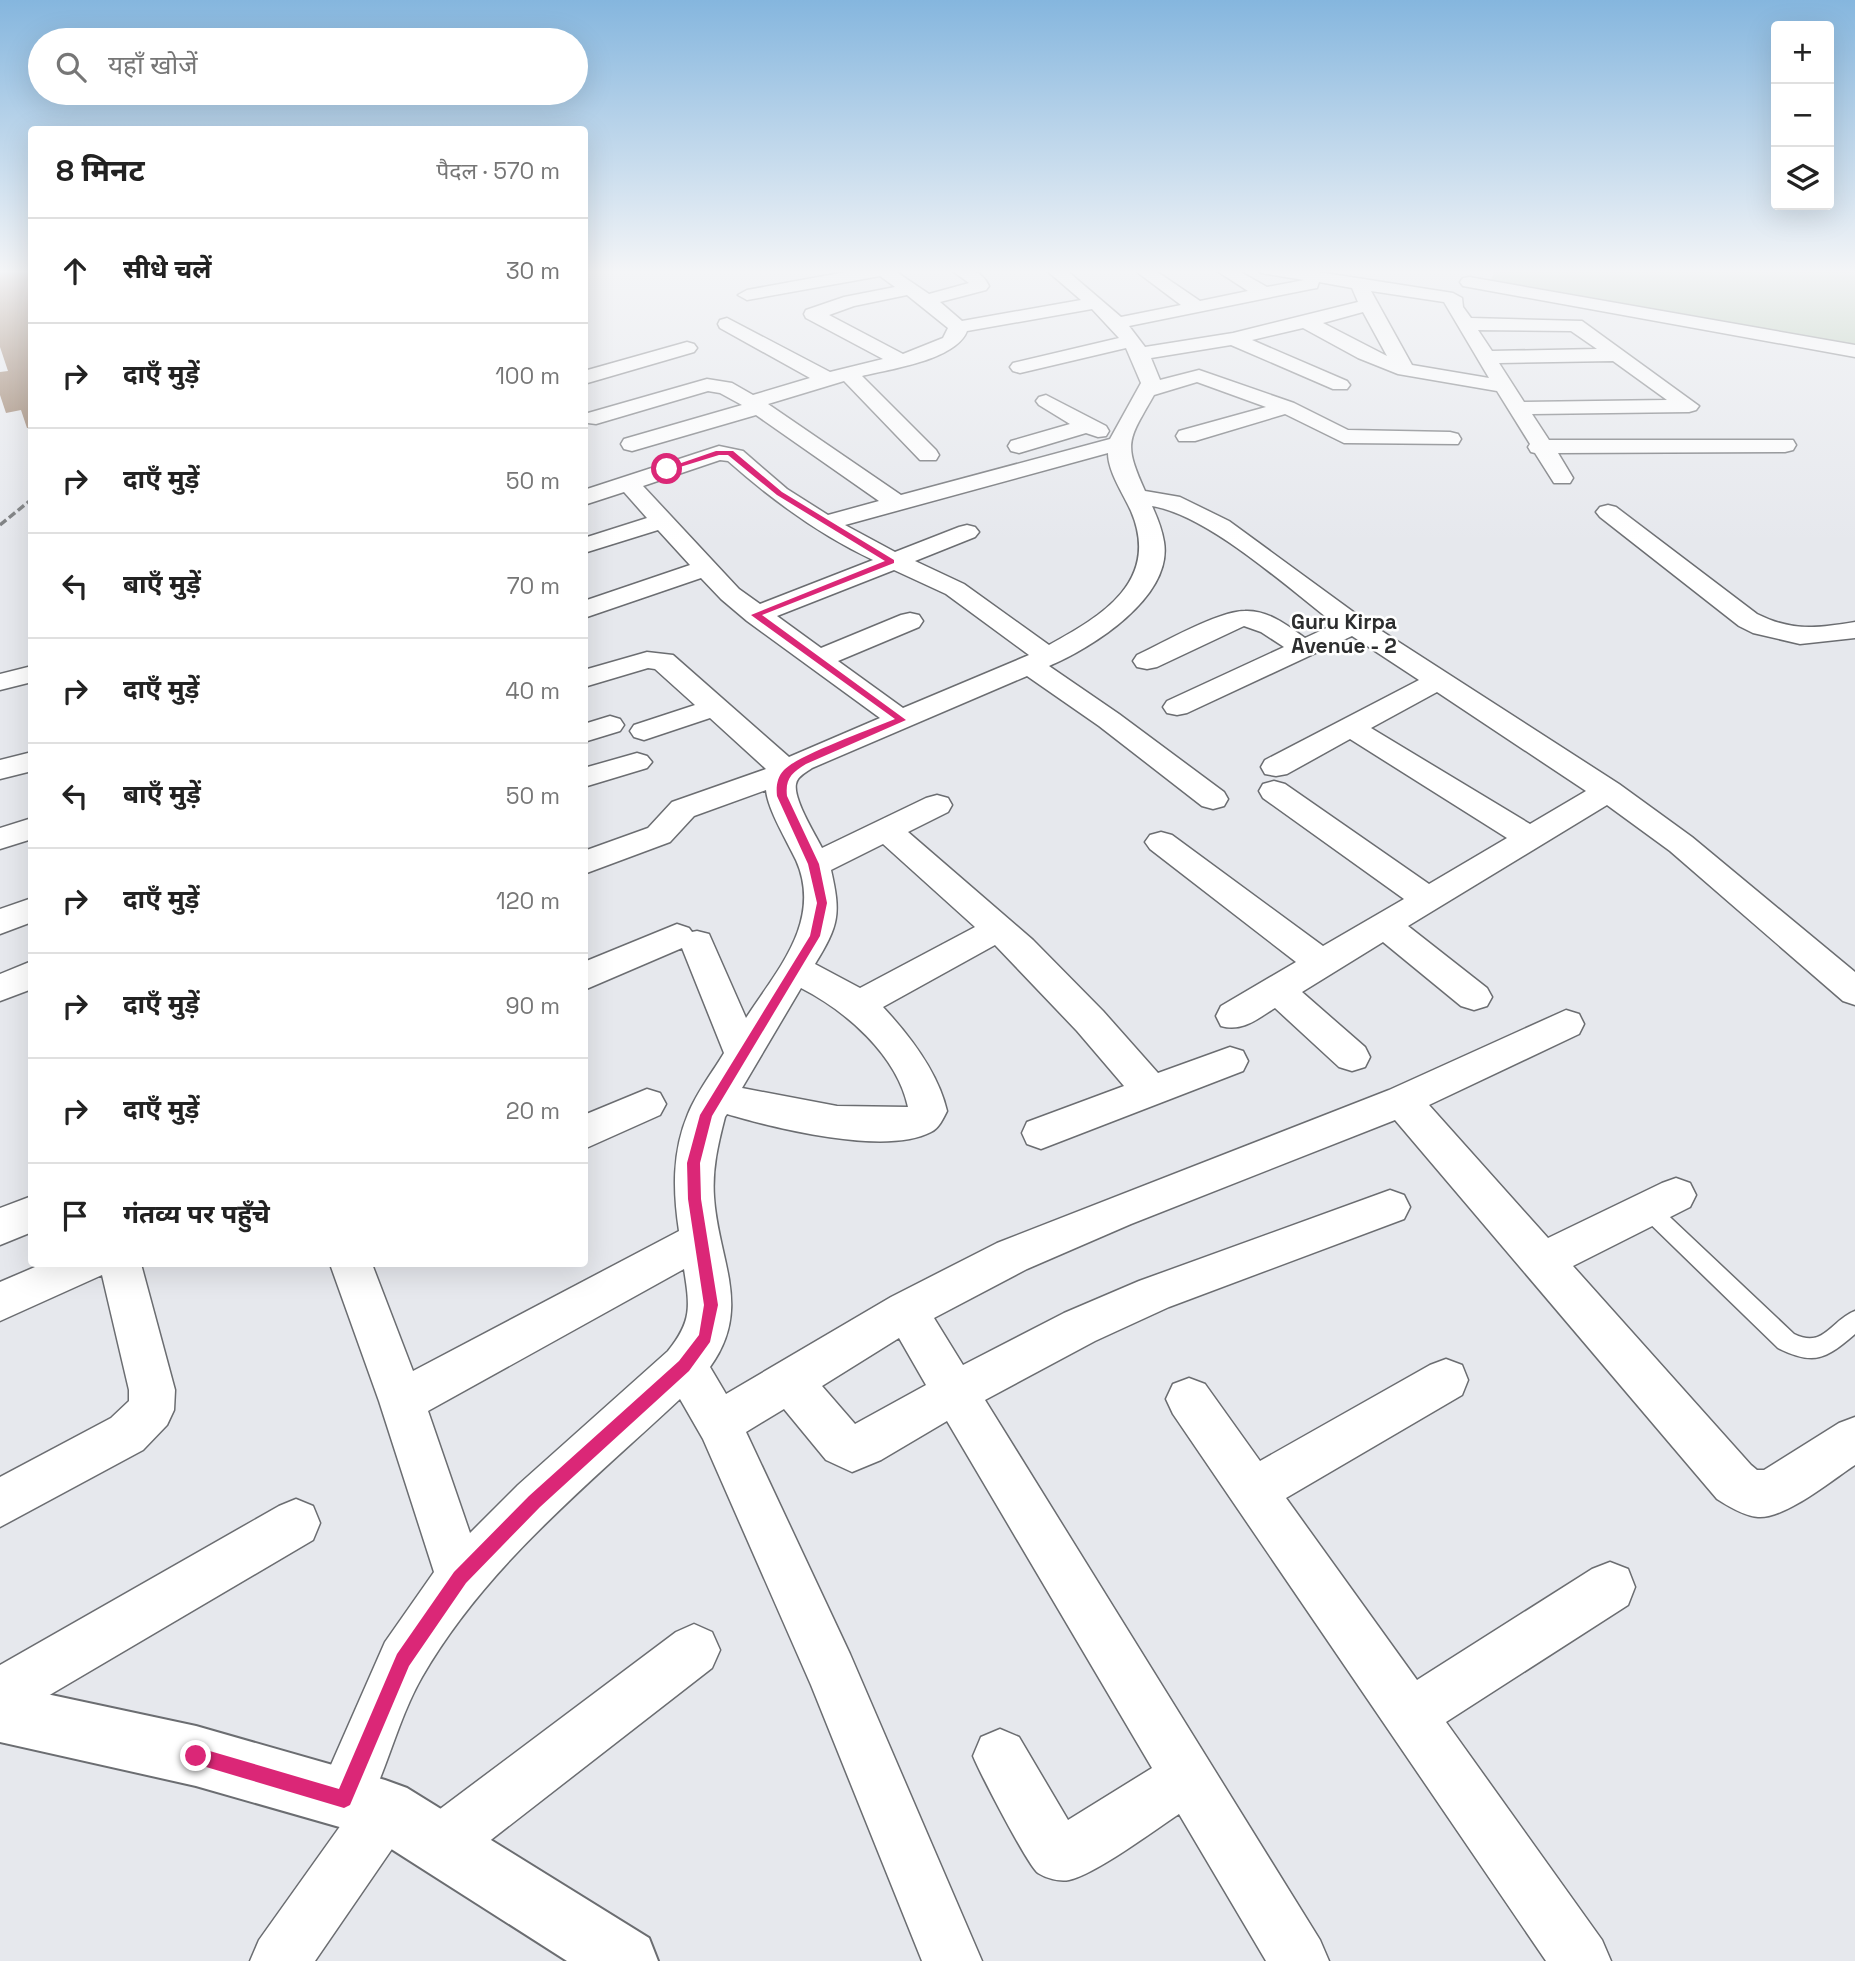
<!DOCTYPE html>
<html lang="hi">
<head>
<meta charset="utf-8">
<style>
	body { margin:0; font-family:"Space Grotesk","Noto Sans Devanagari",sans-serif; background:#f6f6f6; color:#222 }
	.controls { position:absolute; right:21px; top:21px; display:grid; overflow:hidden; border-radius:7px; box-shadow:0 7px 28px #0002 }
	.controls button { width:63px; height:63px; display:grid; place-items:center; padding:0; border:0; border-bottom:2px solid #e0e0e0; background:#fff; color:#222; font:35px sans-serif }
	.stop { position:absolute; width:21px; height:21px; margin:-16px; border:5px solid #db2777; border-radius:50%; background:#fff }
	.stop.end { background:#db2777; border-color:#fff; box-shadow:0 2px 7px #0008 }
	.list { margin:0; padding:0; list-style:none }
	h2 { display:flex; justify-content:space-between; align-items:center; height:91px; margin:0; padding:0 28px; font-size:30px }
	h2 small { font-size:23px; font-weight:400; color:#767676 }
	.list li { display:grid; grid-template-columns:46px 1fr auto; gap:21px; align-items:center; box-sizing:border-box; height:105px; padding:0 28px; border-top:2px solid #e0e0e0 }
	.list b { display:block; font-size:26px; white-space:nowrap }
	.list em { font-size:23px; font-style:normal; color:#767676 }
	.icon { flex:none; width:38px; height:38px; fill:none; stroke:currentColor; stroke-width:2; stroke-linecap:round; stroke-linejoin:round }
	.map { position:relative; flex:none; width:1855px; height:1961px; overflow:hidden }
	.search { position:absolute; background:#fff; box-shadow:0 7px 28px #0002; left:28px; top:28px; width:560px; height:77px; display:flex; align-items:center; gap:18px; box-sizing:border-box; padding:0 24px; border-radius:38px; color:#767676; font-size:26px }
	.panel { position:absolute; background:#fff; box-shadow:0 7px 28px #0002; left:28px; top:126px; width:560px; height:1141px; border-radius:7px }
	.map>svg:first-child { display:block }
</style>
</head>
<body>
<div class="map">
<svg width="1855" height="1961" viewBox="0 0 1855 1961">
	<rect width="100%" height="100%" fill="#e6e8ed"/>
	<path fill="#afc6ac" d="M1495,269H1855V350L1488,288Z"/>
	<path fill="#907158" d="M0,269H32V428H27L21,410L6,413L0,395V372L8,371L0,347Z"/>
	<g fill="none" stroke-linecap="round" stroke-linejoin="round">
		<g stroke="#6b6d71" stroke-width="3">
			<path id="service" d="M1648,1200L1655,1203L1794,1334C1824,1349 1830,1321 1855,1311V1334C1826,1359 1814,1366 1778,1348L1641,1215L1638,1209L1641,1203Z"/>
		</g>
		<g stroke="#6b6d71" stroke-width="3">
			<path id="minor" d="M862,269H892L929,294L969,283L950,269C967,268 981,269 989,286L986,290L940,302L962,321L1081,300L1045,269H1065L1121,317L1181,305L1133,269H1153L1200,301L1248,291L1214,269H1235L1267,287L1304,280L1261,273L1258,269H1299L1453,293L1462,298L1463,307L1471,318L1582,321L1699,406L1696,410L1689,412L1532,414L1549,440H1793L1796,445L1793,450L1785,452L1558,453L1573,478L1570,483H1554L1535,453L1531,452L1528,447L1530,444L1497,391L1398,374L1358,358L1303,328L1252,340L1347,381L1350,385L1347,389H1333L1231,345L1151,358L1160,380L1199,370L1294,403L1348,430L1450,432L1458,434L1461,439L1458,444L1344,443L1285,414L1195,441H1179L1176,436L1179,431L1266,407L1197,382L1154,395C1128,441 1123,442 1145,491L1180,497L1229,521L1363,619L1619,784L1692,837L1855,972V1005L1843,1001L1670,851L1607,805L1408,926L1487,988L1492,997L1487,1006L1474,1010L1461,1006L1383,942L1302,992L1365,1047L1370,1057L1365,1067L1352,1071L1339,1067L1275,1008C1257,1019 1243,1032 1221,1026L1216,1016L1221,1006L1296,962L1150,849L1145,842L1150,835L1161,832L1172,835L1323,946L1404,899L1263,798L1259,791L1263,784L1274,781L1285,784L1429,884L1507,838L1350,739L1287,774L1276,776L1265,774L1261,767L1265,760L1419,680L1352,636L1187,713L1177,715L1167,713L1163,707L1167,701L1284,647L1261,632L1244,626L1157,667L1147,669L1137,667L1133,661L1137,655C1163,643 1218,611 1245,611C1268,610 1287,625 1305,638L1335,624C1288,588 1208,515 1152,506C1157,517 1162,529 1164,542C1173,597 1092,648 1049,666L1119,714L1224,792L1228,799L1224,806L1213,809L1202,806L1099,726L1027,676L812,768C807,772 797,776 796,784C793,799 815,834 822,848L926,798L937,795L948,798L952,805L948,812L908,832L1033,940L1103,1011L1158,1073L1230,1047L1243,1051L1248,1061L1243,1071L1041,1149L1027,1144L1022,1133L1027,1122L1124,1086L1077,1031L995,945L883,1007C910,1036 938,1072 947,1111C943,1119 939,1128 931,1132C886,1156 774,1128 727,1114L725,1117C718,1144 712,1169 714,1197C718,1260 753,1308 710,1367L726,1394L891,1297L997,1243L1389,1090L1566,1010L1579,1014L1584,1024L1579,1034L1429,1105L1548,1238L1662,1183L1676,1178L1690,1183L1696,1195L1690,1207L1573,1266L1751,1465L1757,1470H1764L1839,1423L1855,1417V1465C1832,1480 1785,1519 1758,1517C1744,1516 1728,1506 1717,1499L1395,1120L1131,1224L1027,1269L934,1318L963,1365L1064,1313L1139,1281L1390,1190L1404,1195L1410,1207L1404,1219L1169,1307L1095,1341L985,1400L1320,1940L1329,1961H1266L1179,1814C1153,1831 1096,1874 1069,1880C1059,1882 1046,1878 1038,1873C1028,1866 980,1773 973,1756L981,1737L1000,1729L1019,1737L1068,1820L1152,1768L947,1421L881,1460L852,1472L826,1460L784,1409L746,1432L850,1654L982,1961H922L811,1685L703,1439L680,1399C588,1485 485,1567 422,1677C403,1710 392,1750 377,1786L385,1782L405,1790L413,1810L405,1830L315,1961H250L259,1940L341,1825L325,1818L316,1799L385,1642L434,1572L379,1401L330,1264H372L413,1371L679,1231C673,1191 672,1152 688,1114C697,1092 712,1073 724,1053L682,948L584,990V962L677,924L689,928L692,932L697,931L709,934L746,1018C777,970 823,921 796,860C787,841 768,810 766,790L694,816L670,842L584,874V851L648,828L672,802L766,769L710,718L644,740L634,737L630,731L634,725L695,705L655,669L648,668L584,687V670L647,652L673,655L789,757L880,718L747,621L721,599L701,578L584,618V601L690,565L658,530L584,553V538L647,518L624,492L584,505V490L719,446L743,451L787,489L828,515L879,501L756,415L632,451L624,449L621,444L624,439L742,405L720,393L708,391L596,424L588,423L585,418L588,413L707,379L732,383L753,395L810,378L720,328L718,324L720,320L727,318L830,372L883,359L806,318L804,314L806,310L844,297L895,287L880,276L747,300L738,295L747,290ZM1319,282L1352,288L1358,302L1233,333L1145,347L1129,326L1311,289L1317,288ZM1371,291L1444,302L1489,378L1412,365ZM907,295L948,328L943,338L903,354L829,315L854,306ZM1092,309L1119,338L1013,363L1010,367L1013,371L1020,373L1126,348L1141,383L1110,439L901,495L768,404L844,381L920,460H936L939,455L936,450L862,376C890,369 956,360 967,331ZM1363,312L1387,356L1323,323ZM1478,330L1571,331L1597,349L1492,351ZM1613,361L1667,400L1524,402L1499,363ZM1108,453C1108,472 1124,495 1131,511C1161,581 1102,616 1049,645L964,584L915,561L975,537L979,532L975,527L967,525L959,527L895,552L845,525ZM720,460L728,461C772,500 820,535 873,560L760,604L739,589L643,486ZM894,570L946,594L1029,655L903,708L838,661L919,627L923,621L919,615L910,613L901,615L821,648L777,616ZM1437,692L1586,791L1530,824L1371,728ZM883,844L975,927L860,988L815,964C839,925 841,914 831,870ZM801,988C846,1011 897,1055 908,1107L837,1106L742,1088ZM684,1269C690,1307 692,1321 668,1351L518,1485L470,1533L428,1411ZM899,1338L926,1385L855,1424L822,1386Z
				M1469,277L1855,345V357L1463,286L1460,282L1463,278Z
				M687,342L694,344L697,348L694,352L584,384V371Z
				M1046,395L1106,426L1109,431L1106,436L1098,437L1086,433L1019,453L1011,451L1008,446L1011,441L1070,424L1039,405L1036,401L1039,397Z
				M1608,505L1616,507L1757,614C1793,632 1817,628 1855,622V638L1800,644L1753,633L1739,626L1600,517L1596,512L1600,507Z
				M32,666V682L0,690V674Z
				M610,716L620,719L624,725L620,731L584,742V724Z
				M32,752V771L0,779V760Z
				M637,753L647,756L652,762L647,768L584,787V768Z
				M32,818V839L0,849V828Z
				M32,898V922L0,934V909Z
				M32,961V989L0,1001V974Z
				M647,1089L660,1093L666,1104L660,1115L584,1149V1115Z
				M32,1196V1232L0,1245V1208Z
				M42,1264H141L175,1390L174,1410L167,1425L143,1450L0,1527V1477L111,1418L129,1401V1390L102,1275L0,1321V1282Z
				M1446,1359L1462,1365L1468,1380L1462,1395L1286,1498L1417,1680L1592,1569L1610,1562L1628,1569L1635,1587L1628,1605L1446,1722L1602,1940L1611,1961H1546L1173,1414L1166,1399L1173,1384L1189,1378L1205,1384L1260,1461L1430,1365Z
				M296,1499L313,1506L320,1523L313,1540L19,1713L0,1720V1665L279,1506Z
				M694,1624L712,1632L720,1650L712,1668L460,1864L440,1872L420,1864L412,1844L420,1824L676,1632Z"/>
		</g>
		<g stroke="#6b6d71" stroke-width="4">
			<path id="tertiary" d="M0,1684L196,1726L385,1780L407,1788L649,1938L658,1961H567L371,1836L196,1786L0,1742Z"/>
		</g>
		<use href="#service" fill="#fff" fill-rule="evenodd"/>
		<use href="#minor" fill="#fff" fill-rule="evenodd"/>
		<use href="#tertiary" fill="#fff" fill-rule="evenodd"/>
		<path stroke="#787a7c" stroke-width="3.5" stroke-dasharray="8 3.5" stroke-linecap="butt" d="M0,525L32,499"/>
	</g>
	<linearGradient id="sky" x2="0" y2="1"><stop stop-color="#85b6de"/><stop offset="0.5" stop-color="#f4f5f7"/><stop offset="1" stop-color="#f4f5f7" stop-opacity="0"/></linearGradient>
	<rect width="1855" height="543" fill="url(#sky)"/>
	<path fill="#db2777" d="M716,451H733L782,492L894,560V563L762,615L906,720L806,764C792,773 785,778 787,796L819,864L827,903L820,936L712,1116L700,1163L701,1199L718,1305L710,1342L689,1371L540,1507L466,1583L409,1666L350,1805L344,1808L196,1764L190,1762L187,1756L190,1749L196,1747L339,1789L397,1654L454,1572L529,1496L679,1361L699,1335L704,1305L688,1199L687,1163L700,1115L810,936L817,903L808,864L777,796C776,787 777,777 784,770C798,755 872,729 895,719L751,615L885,561L777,495L728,455H719L667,471L664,469Z"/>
	<g text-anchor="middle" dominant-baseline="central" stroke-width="5" stroke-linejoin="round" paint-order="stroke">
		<g font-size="21" font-weight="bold" fill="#2d2e2f" stroke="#fff">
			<text x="1344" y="621">Guru Kirpa<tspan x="1344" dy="24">Avenue - 2</tspan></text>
		</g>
	</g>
</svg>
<div class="controls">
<button>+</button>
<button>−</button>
<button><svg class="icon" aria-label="layers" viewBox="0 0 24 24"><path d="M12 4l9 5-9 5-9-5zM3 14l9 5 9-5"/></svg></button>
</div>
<div class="stop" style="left:667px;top:469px"></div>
<div class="stop end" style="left:196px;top:1756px"></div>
<div class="search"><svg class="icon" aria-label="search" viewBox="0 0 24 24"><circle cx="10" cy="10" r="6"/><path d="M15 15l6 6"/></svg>यहाँ खोजें</div>
<section class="panel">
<h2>8 मिनट<small>पैदल · 570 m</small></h2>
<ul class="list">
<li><svg class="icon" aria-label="ahead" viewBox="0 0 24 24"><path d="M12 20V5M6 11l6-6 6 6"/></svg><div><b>सीधे चलें</b></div><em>30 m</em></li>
<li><svg class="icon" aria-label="right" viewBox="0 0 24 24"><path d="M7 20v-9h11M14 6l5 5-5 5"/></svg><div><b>दाएँ मुड़ें</b></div><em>100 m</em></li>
<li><svg class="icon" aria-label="right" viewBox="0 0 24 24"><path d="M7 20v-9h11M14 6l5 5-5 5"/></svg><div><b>दाएँ मुड़ें</b></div><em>50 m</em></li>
<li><svg class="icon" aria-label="left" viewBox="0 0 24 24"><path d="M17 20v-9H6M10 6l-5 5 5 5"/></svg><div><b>बाएँ मुड़ें</b></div><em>70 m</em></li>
<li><svg class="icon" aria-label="right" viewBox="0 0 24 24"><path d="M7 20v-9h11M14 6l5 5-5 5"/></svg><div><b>दाएँ मुड़ें</b></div><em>40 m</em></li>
<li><svg class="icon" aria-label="left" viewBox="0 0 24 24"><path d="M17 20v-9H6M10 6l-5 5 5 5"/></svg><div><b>बाएँ मुड़ें</b></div><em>50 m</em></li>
<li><svg class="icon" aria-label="right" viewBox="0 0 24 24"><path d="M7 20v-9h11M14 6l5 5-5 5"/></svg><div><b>दाएँ मुड़ें</b></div><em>120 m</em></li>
<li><svg class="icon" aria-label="right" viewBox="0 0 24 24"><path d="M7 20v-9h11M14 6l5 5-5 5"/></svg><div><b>दाएँ मुड़ें</b></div><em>90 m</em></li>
<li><svg class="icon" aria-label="right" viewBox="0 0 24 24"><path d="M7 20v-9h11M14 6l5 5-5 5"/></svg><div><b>दाएँ मुड़ें</b></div><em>20 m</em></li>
<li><svg class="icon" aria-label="arrive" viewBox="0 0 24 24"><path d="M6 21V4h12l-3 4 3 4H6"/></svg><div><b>गंतव्य पर पहुँचे</b></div></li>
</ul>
</section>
</div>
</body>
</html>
